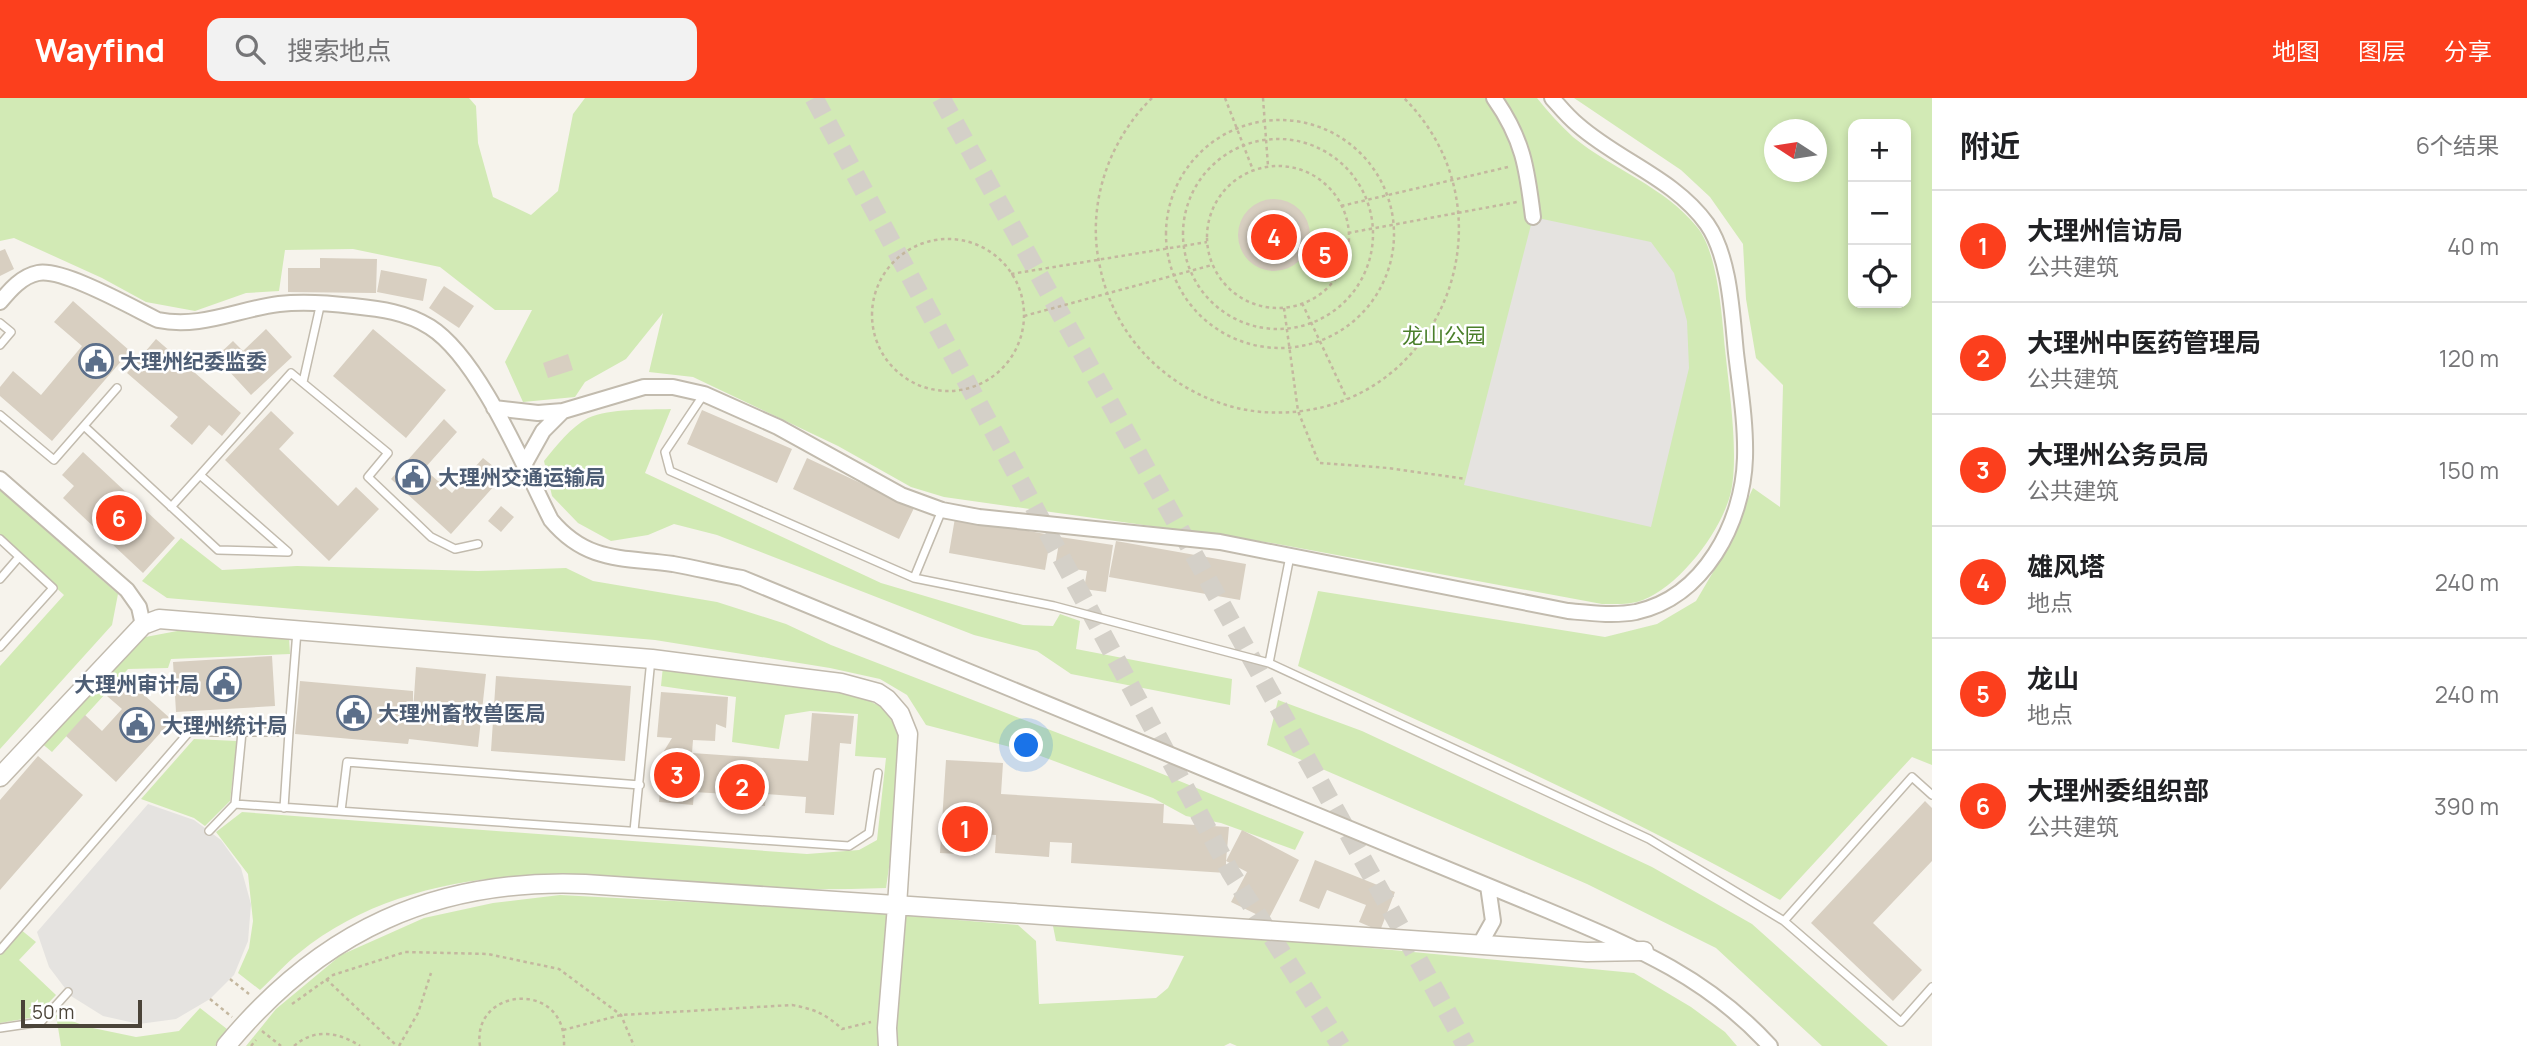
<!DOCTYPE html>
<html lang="zh">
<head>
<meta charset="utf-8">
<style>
	body { margin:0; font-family:Manrope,"Noto Sans SC",sans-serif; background:#f2f2f2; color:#202124 }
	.controls { position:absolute; right:21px; top:21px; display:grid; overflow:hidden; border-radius:14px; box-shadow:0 4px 10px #0003 }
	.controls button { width:63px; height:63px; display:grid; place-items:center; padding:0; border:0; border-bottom:2px solid #e0e0e0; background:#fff; color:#202124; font:35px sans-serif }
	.compass { position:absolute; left:1764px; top:21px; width:63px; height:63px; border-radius:50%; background:#fff; box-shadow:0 4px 10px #0003; rotate:282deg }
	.scale { position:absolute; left:21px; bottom:18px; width:121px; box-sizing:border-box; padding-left:7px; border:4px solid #4b4439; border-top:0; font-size:19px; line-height:24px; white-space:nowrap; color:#4b4439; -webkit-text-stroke:5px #fff; paint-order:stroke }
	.you { position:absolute; left:1027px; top:648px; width:24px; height:24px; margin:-18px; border:5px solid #fff; border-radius:50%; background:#1a73e8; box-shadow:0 0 0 10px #1a73e833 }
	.badge { display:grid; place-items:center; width:46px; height:46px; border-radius:50%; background:#fc3f1d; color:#fff; font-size:23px; font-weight:700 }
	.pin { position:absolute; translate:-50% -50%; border:4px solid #fff; box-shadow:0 2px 7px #0006 }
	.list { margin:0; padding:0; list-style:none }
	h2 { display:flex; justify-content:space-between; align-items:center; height:91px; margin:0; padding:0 28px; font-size:30px }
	h2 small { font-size:23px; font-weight:400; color:#757577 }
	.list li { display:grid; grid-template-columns:46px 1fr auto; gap:21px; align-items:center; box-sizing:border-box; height:112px; padding:0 28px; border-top:2px solid #e0e0e0 }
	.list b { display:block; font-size:26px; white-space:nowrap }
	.list p { margin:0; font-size:23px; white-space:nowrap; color:#757577 }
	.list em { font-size:23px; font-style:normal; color:#757577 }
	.icon { flex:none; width:38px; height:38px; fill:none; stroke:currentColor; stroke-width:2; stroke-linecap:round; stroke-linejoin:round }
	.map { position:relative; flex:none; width:1932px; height:948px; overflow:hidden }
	header { display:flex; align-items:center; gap:42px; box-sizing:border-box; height:98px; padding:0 35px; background:#fc3f1d; color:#fff }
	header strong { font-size:33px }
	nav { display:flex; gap:38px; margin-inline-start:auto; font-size:24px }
	.search { width:490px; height:63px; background:#f2f2f2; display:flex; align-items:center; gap:18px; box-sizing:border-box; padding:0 24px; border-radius:14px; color:#757577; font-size:26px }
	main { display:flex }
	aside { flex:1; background:#fff }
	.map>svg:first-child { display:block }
</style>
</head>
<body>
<header>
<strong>Wayfind</strong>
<div class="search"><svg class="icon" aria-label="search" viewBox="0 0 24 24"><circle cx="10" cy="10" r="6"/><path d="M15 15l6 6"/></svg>搜索地点</div>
<nav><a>地图</a><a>图层</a><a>分享</a></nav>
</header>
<main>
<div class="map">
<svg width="1932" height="948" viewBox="0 0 1932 948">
	<rect width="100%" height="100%" fill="#f6f3ec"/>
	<path fill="#d2eab5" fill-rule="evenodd" d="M0,0H469L476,8L478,45L493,99L531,117L558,93L573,16L585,0H1537C1548,14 1560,27 1573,39C1612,71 1665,89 1697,129C1718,154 1722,219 1725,251C1729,291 1739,356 1731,394C1722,432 1681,487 1643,502C1630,507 1616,506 1602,506L1272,445L944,399L911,389L838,348L693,279L649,274L663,215L626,261L585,284L575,299L523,304L505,264L532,212H495L440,169L353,151L285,152L279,193L246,195L195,213L146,204L102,180L14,140L0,143Z
		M1574,0H1932V667L1912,659L1780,802C1624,714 1461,642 1298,568L1318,493L1605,539L1657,526L1696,503L1716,469L1753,390L1780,409L1783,287L1756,260L1746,201L1743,146L1710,99L1681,72ZM1853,26H1906V205H1853ZM1774,32H1816V74H1774Z
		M671,311L645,375L881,485L1023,527L1053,528L1060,516L1080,523L1076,551L1232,581L1230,607L1071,576L1037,553L974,537L717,437L674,426L648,437L611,443L578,425L552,398L544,363C556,348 571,329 588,320C611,310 646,312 671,311Z
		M0,392L118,496L112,527L0,651V568L64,497L0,438Z
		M181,440L222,472L297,468L478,473L566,470L593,483L717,504L786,526L831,547L1138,666L1304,734L1295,752L1221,725L1186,718L1153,700L1030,654L926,627L907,597L880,581L830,570L655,542L167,500L142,483Z
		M193,530L289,540L290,556L171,561L168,570L128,571L52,654L40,644L135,541Z
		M663,568L835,592L860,598L885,611L902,641L894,734L886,790C826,792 766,792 706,787C674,785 642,780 611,778C502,772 386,784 299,855C285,866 273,880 260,892L238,875L249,850L253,823L248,776L216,734L242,714L807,756L859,752L877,742L886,660L855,658L858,616L810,613L785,617L779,651L732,644L736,599L661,588Z
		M1278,602L1362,633L1652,769L1752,826L1888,948H1822L1716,850L1587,786L1267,647Z
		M194,641L237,643L230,703L205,728L194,720L141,701Z
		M560,797L825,811L1018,827L1036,843L1039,906L1156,900L1168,890L1184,858L1056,843L1053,828L1287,842L1634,875L1691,909L1725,934L1737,948H1237L1230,945L1224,948H246L276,911L341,857L424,820L493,805Z
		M20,831L36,844L19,862L56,897L35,919L0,925V856Z
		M200,910L227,931L215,948H61L56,917L88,929L136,939L179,933Z"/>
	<path fill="#e5e3e0" d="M1533,119L1651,144L1674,175L1687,223L1689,270L1651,429L1464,387Z
		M148,706L194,722L221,742L241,770L251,806L248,843L234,877L210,901L176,921L139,926L103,918L71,898L49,869L37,834Z"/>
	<path fill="#d8cfc1" d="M1238 137a36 36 0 1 1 72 0a36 36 0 1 1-72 0Z
		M5,151L14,171L0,178V153Z
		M320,160L377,161L376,195L288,194V170H320Z
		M381,172L427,181L423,203L377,194Z
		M444,188L474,208L459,230L429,210Z
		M73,203L130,253L52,343L0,298V289L13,273L41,297L82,248L54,224Z
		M266,231L292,259L251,297L216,259L233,243L243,253Z
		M373,231L446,292L406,340L333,278Z
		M156,241L241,315L222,338L209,327L192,347L170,328L178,319L127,275Z
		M568,256L573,272L548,280L543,265Z
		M702,312L792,351L777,385L687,346Z
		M271,313L294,335L279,351L338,408L356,389L379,411L329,463L225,362Z
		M444,321L457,334L424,371L452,395L483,360L504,377L451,436L391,381Z
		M83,354L175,440L143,475L63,400L74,388L62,377Z
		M807,360L914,410L899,441L793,391Z
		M501,408L514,419L501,434L488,423Z
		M955,420L1051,437L1045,472L949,455Z
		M1060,439L1113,447L1106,494L1084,491L1087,473L1055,468Z
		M1116,443L1246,466L1240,502L1109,479Z
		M272,558L275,608L176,614L173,564Z
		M416,569L486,576L478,649L409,641L408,646L295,636L300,583L413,593V614Z
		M496,578L631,588L625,663L491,653Z
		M124,579L172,622L116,684L66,638L85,617L102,633L122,611L107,598Z
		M661,594L728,599L726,630L716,626L715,643L693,642L692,655L808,663L812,615L854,618L851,646L840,645L834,717L805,715L806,699L766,696L765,708L726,705L727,696L694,694L693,707L659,704L664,653L672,640L657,639Z
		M38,658L83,697L0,792V702Z
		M946,662L1003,665L1001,696L1164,706L1163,725L1229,729L1226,763L1242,732L1299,762L1268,822L1231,804L1247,774L1226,763V775L1071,765L1072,745L1050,744L1049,759L995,755L996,737L976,736L975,757L940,755Z
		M1925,703L1932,710V763L1873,825L1922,872L1893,903L1811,825Z
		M1315,762L1395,794L1380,833L1359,824L1366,807L1327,792L1319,811L1299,803Z"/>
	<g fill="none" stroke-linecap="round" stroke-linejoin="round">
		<path stroke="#d4d0c8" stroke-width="19" stroke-dasharray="19 10" stroke-linecap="butt" d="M814,0L1231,775L1341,948
			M941,0L1466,948"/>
		<g stroke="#c2bbae" stroke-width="10">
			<path id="service" d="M0,225L11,234L0,247
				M303,284L321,204
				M704,296L665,354L670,373L914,480L1054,508L1269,565L1649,741L1784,823L1901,924L1932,889
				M0,317L54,362L117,290
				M84,328L218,452L288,454L200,377L171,409
				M200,377L291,275L388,355L368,379L431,439L455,451L478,446
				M0,441L53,490L0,549
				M914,480L942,412
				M0,481L19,459
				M1269,565L1290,458
				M235,706L242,634
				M284,710L289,634
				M341,713L347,664L640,687
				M209,733L235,706L849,748L869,735L878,675
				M634,733L651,561
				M1784,823L1912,679L1932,697
				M0,852L189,634H289L297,533
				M0,930L41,924L68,894"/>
		</g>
		<g stroke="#c2bbae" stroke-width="18">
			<path id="minor" d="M1494,0C1523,41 1527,70 1533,119
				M0,204C10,192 22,178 38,175C63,170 133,210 158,222C200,231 238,211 279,206C304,203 328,205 353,208C381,211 406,214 430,229C479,260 524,369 551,422C587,465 623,459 673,466C696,470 719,476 742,480L1549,813C1634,849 1706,878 1770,948
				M494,310L538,315L563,313
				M524,367L543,333L563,313L644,289H673L704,296L778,329L901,397L942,412L979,419L1220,444L1568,513C1590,515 1614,518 1636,514C1704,499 1743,425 1745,360C1746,325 1740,289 1736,255C1732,216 1730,159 1707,126C1675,81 1619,63 1578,27C1568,19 1560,9 1552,0
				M0,381L127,492L139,509L143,527
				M1480,846L1493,823L1488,788"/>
		</g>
		<g stroke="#c2bbae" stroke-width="21">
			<path id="tertiary" d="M0,679L143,527L159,521L652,561L841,585L878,595L887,601L900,616L908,636L897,808L887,930L888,948
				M226,948C321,833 435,780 585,786L1587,854L1644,853"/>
		</g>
		<path stroke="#c4b79f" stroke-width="2.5" stroke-dasharray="3.5 3.5" stroke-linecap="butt" d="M1152,0C1108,43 1086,108 1100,169C1109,213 1133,251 1169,278C1196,298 1228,311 1262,314C1434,327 1524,121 1404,0
			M1225,0L1253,72
			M1263,0L1268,68
			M1166 136a114 114 0 1 1 228 0a114 114 0 1 1-228 0Z
			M1183 136a95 95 0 1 1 190 0a95 95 0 1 1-190 0Z
			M1207 139a71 71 0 1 1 142 0a71 71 0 1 1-142 0Z
			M1341,108L1508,69
			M1348,135L1517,104
			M872 217a76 76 0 1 1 152 0a76 76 0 1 1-152 0Z
			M1011,176L1207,144
			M1302,205L1347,301
			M1284,210L1298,313L1319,365L1388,370L1466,381
			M1024,218L1212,167
			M230,881L249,896
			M326,881L397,948
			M210,901L232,919
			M292,906L333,877L405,854L488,856L559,871L621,917L634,948
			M563,932L621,917L792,907C814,911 826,916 842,931L871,924
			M262,933L281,948
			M251,948L256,942
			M294,948C314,930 339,934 360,948
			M399,948L418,915L431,875
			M480,948C471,889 567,881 564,948"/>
		<use href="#service" stroke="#fff" stroke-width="7"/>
		<use href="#minor" stroke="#fff" stroke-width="14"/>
		<use href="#tertiary" stroke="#fff" stroke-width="18"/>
	</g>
	<defs>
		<g id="civic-ring" transform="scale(1.75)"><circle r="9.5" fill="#fff" stroke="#5c6f8a" stroke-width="1.5"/><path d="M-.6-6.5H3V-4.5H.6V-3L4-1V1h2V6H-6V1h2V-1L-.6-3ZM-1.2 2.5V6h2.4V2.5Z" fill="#5c6f8a"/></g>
	</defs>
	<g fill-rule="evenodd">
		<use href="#civic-ring" x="96" y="263"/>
		<use href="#civic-ring" x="413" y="379"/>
		<use href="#civic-ring" x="224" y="586"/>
		<use href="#civic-ring" x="354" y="615"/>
		<use href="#civic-ring" x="137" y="627"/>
	</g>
	<g text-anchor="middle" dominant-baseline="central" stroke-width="5" stroke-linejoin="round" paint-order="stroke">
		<g font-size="21" fill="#4a7f2a" stroke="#fff">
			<text x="1444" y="237">龙山公园</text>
		</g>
		<g font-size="21" font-weight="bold" fill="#4e5e75" stroke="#fff" text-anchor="start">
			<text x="120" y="263">大理州纪委监委</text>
			<text x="438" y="379">大理州交通运输局</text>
			<text x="200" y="586" text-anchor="end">大理州审计局</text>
			<text x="378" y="615">大理州畜牧兽医局</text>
			<text x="162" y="627">大理州统计局</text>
		</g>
	</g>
</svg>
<div class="controls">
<button>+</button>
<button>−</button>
<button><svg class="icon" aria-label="locate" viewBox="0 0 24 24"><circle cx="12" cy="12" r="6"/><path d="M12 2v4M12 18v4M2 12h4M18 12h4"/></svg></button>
</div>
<svg class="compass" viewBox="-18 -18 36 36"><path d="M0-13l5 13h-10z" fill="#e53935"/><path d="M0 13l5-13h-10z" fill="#757577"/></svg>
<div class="scale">50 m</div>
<div class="you"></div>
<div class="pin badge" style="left:965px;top:731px">1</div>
<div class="pin badge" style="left:742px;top:689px">2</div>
<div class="pin badge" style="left:677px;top:677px">3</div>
<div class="pin badge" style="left:1274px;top:139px">4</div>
<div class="pin badge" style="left:1325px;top:157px">5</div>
<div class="pin badge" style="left:119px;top:420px">6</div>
</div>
<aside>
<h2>附近<small>6个结果</small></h2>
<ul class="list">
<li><span class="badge">1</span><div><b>大理州信访局</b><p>公共建筑</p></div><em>40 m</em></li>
<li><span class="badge">2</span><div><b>大理州中医药管理局</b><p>公共建筑</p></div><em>120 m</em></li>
<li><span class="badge">3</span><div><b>大理州公务员局</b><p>公共建筑</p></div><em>150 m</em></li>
<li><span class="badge">4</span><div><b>雄风塔</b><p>地点</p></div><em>240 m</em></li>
<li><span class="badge">5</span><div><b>龙山</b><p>地点</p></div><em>240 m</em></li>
<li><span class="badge">6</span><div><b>大理州委组织部</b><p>公共建筑</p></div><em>390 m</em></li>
</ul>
</aside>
</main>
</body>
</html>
